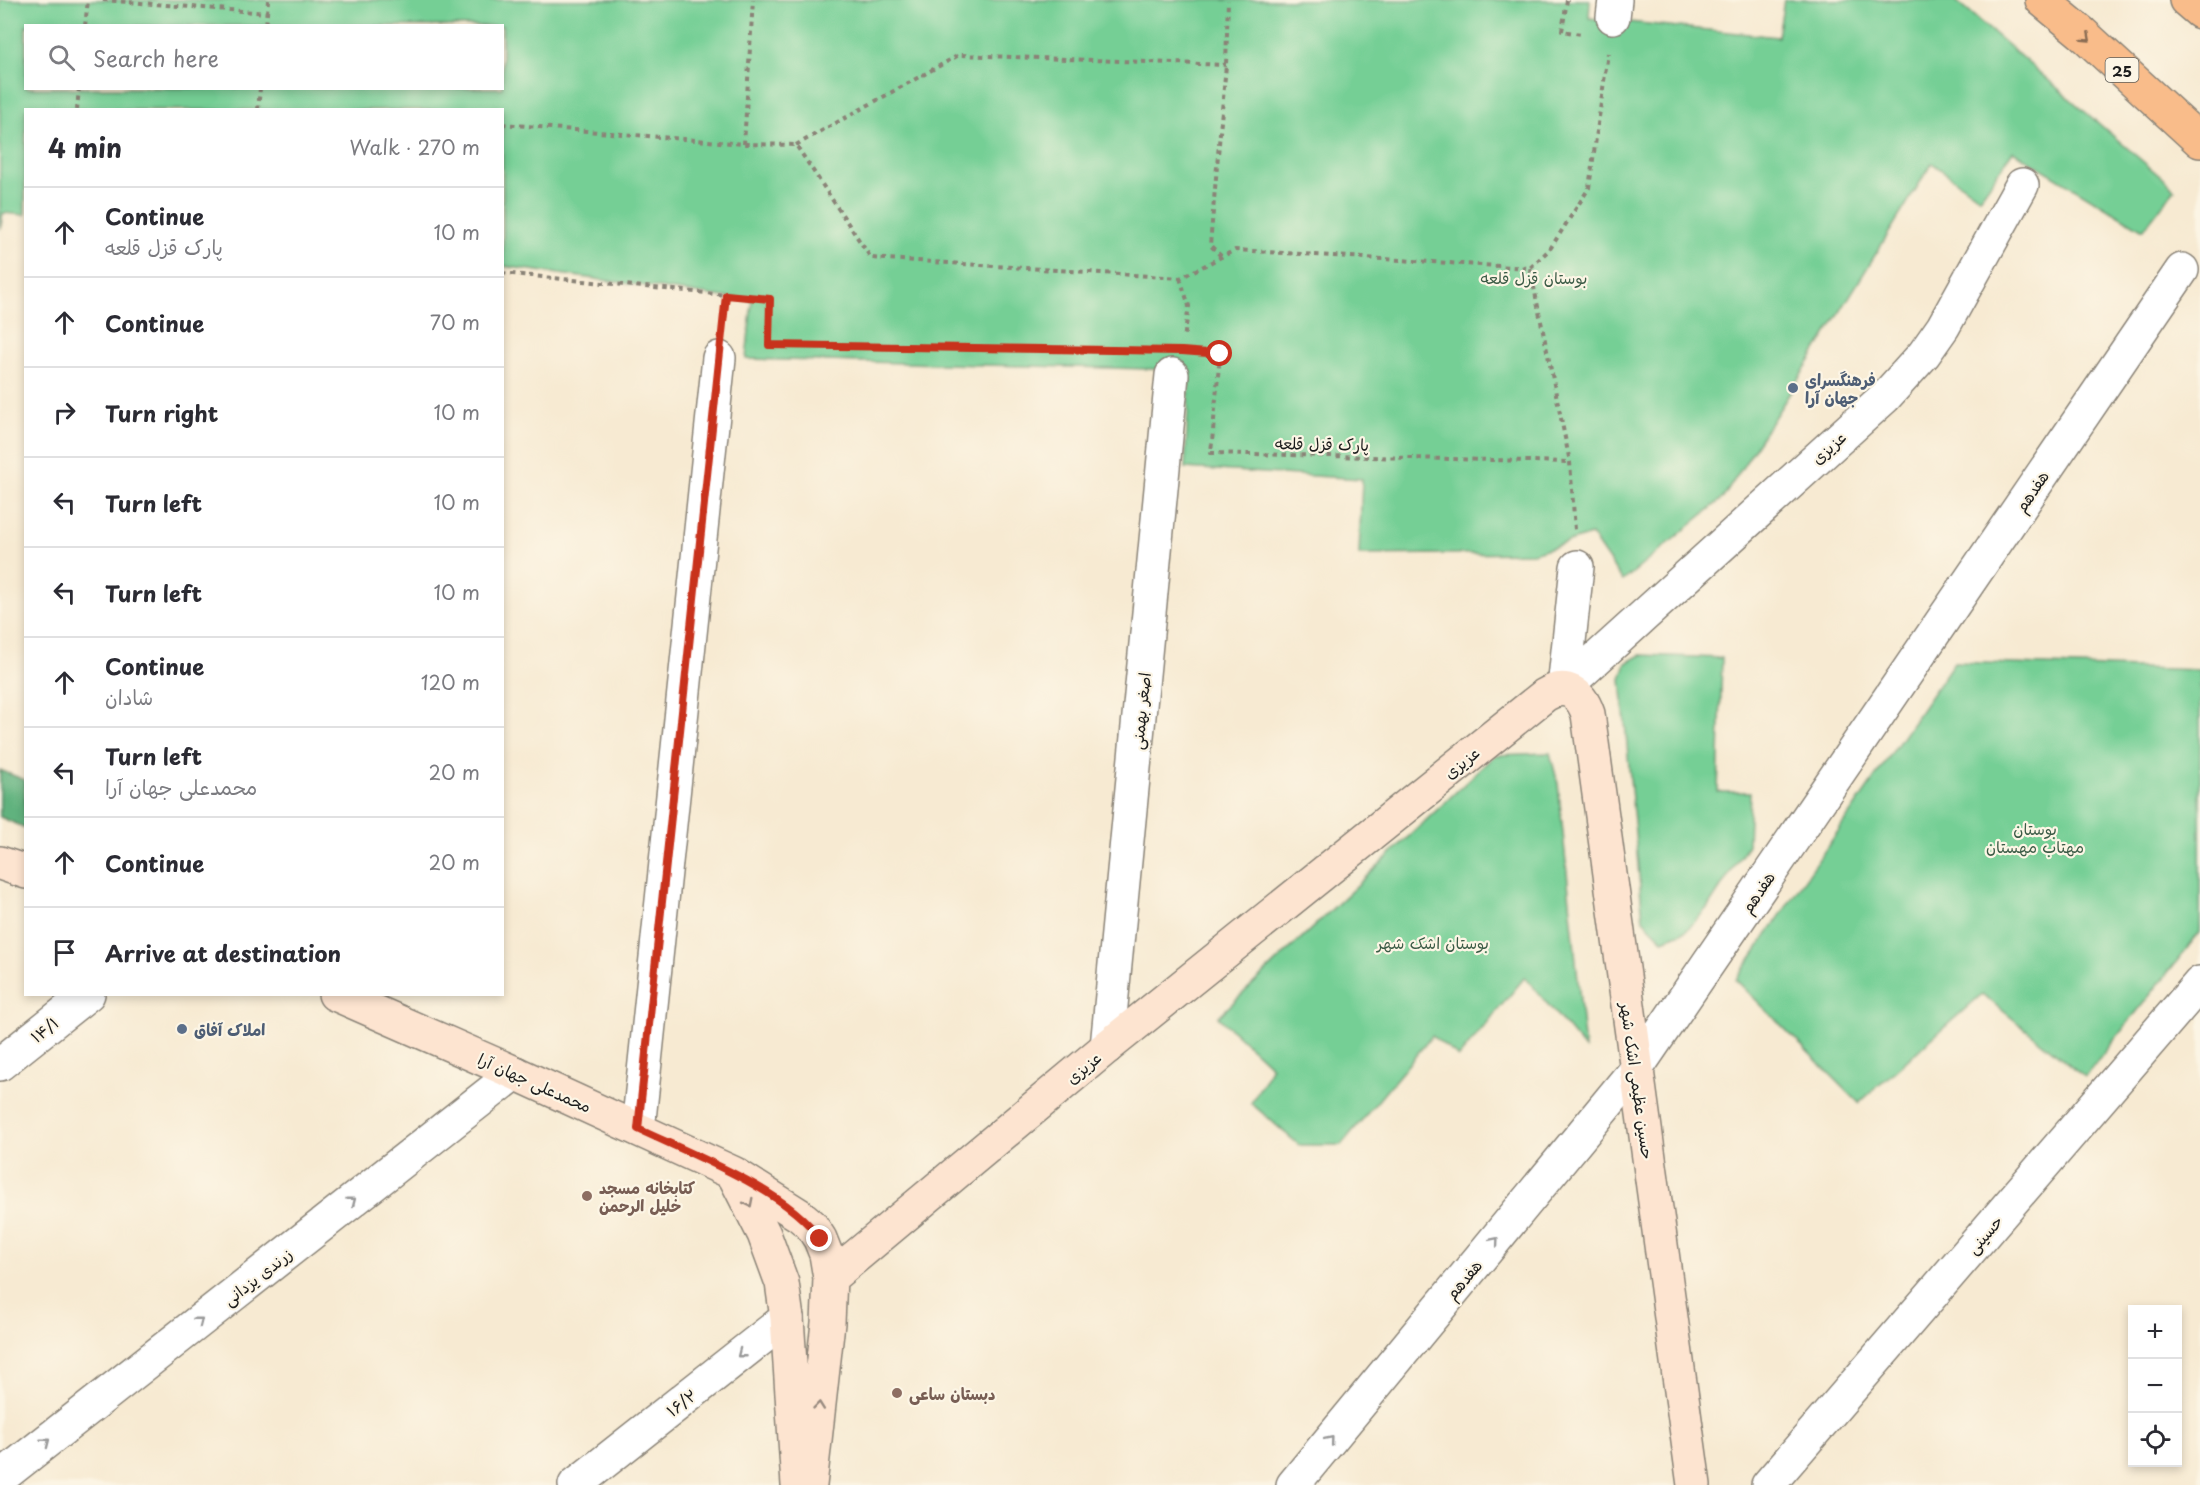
<!DOCTYPE html>
<html lang="en">
<head>
<meta charset="utf-8">
<style>
	body { margin:0; font-family:"Playpen Sans","Playpen Sans Arabic",sans-serif; background:#f2f2f3; color:#2b2b33 }
	.controls { position:absolute; right:18px; bottom:18px; display:grid; overflow:hidden; border-radius:0px; box-shadow:0 3px 9px #0003 }
	.controls button { width:54px; height:54px; display:grid; place-items:center; padding:0; border:0; border-bottom:2px solid #e1e1e2; background:#fff; color:#2b2b33; font:30px sans-serif }
	.stop { position:absolute; width:18px; height:18px; margin:-14px; border:4px solid #c8321e; border-radius:50%; background:#fff }
	.stop.end { background:#c8321e; border-color:#fff; box-shadow:0 2px 6px #0008 }
	.list { margin:0; padding:0; list-style:none }
	h2 { display:flex; justify-content:space-between; align-items:center; height:78px; margin:0; padding:0 24px; font-size:26px }
	h2 small { font-size:20px; font-weight:400; color:#7c7c81 }
	.list li { display:grid; grid-template-columns:39px 1fr auto; gap:18px; align-items:center; box-sizing:border-box; height:90px; padding:0 24px; border-top:2px solid #e1e1e2 }
	.list b { display:block; font-size:22px; white-space:nowrap }
	.list p { margin:0; font-size:20px; white-space:nowrap; color:#7c7c81 }
	.list em { font-size:20px; font-style:normal; color:#7c7c81 }
	.icon { flex:none; width:33px; height:33px; fill:none; stroke:currentColor; stroke-width:2; stroke-linecap:round; stroke-linejoin:round }
	.map { position:relative; flex:none; width:2200px; height:1485px; overflow:hidden }
	.search { position:absolute; background:#fff; box-shadow:0 3px 9px #0003; left:24px; top:24px; width:480px; height:66px; display:flex; align-items:center; gap:15px; box-sizing:border-box; padding:0 21px; border-radius:0px; color:#7c7c81; font-size:22px }
	.panel { position:absolute; background:#fff; box-shadow:0 3px 9px #0003; left:24px; top:108px; width:480px; height:888px; border-radius:0px }
	.map>svg:first-child { display:block }
</style>
</head>
<body>
<div class="map">
<svg width="2200" height="1485" viewBox="0 0 2200 1485">
	<rect width="100%" height="100%" fill="#fcf5e5"/>
	<filter id="ink" filterUnits="userSpaceOnUse"><feTurbulence type="fractalNoise" baseFrequency=".0167" numOctaves="2"/><feDisplacementMap in="SourceGraphic" scale="12" xChannelSelector="R" yChannelSelector="G"/><feConvolveMatrix kernelMatrix="1 2 1 2 8 2 1 2 1" color-interpolation-filters="sRGB"/></filter>
	<filter id="wash" filterUnits="userSpaceOnUse"><feTurbulence type="fractalNoise" baseFrequency=".008" numOctaves="4" result="noise"/><feDisplacementMap in="SourceGraphic" scale="24" xChannelSelector="R" yChannelSelector="G"/><feGaussianBlur stdDeviation="1.35" result="paint"/><feColorMatrix in="noise" values="0 0 0 0 0 0 0 0 0 0 0 0 0 0 0 0 0 1.4 0 .05"/><feComposite in="paint" operator="in"/></filter>
	<g filter="url(#wash)">
		<rect width="100%" height="100%" fill="#f7ead2"/>
		<path fill="#75cf95" stroke="#487658" stroke-width="1.5" fill-rule="evenodd" d="M0,0H1590L1589,18L1778,37L1784,0H1955L2175,189L2143,230L2013,151L1980,198L1932,163L1793,388L1723,498L1623,581L1591,535L1533,553L1359,555L1362,479L1185,468L1190,370L746,359L752,301L503,266L502,110H26L25,215L3,213L0,230ZM26,26H502V88H26Z
			M1640,655L1722,658L1718,792H1750L1748,845L1708,907L1686,931L1663,940L1643,920L1621,679L1626,663Z
			M1954,662L2200,670V932L2085,1077L1982,994L1859,1103L1736,980Z
			M1550,753L1558,784L1585,1049L1525,977L1459,1057L1432,1036L1341,1145H1299L1251,1103L1272,1067L1218,1017L1495,755Z"/>
		<path fill="#60b27e" stroke="#3e674d" stroke-width="1.5" d="M0,770L25,780V828L0,817Z"/>
	</g>
	<g filter="url(#ink)">
		<g fill="none" stroke-linecap="round" stroke-linejoin="round">
			<g stroke="#8a8377" stroke-width="36">
				<path id="street" d="M1613,17L1615,0
					M1564,688L1885,397L1924,354L1943,327L2022,185
					M1564,688L1577,567
					M1107,1047L1172,375
					M0,1064L88,994
					M638,1129L719,358
					M0,1478L515,1073
					M575,1485L787,1318
					M1293,1485L1636,1069L2182,270
					M1768,1485L2200,983"/>
			</g>
			<g stroke="#8a8377" stroke-width="36">
				<path id="secondary" d="M0,863L26,872
					M335,994L515,1073L733,1173
					M830,1278L1107,1047L1545,695C1566,682 1581,693 1588,714L1694,1485
					M798,1485L787,1318L782,1283L764,1234L733,1173L799,1215L811,1225L820,1239L826,1254L830,1278L828,1323L810,1485"/>
			</g>
			<g stroke="#8a8377" stroke-width="36">
				<path id="highway" d="M2042,0L2082,33L2200,141
					M2186,0L2200,12"/>
			</g>
			<path stroke="#8a8377" stroke-width="4" stroke-dasharray="4.5 4.5" stroke-linecap="butt" d="M103,0L267,13L266,26
				M1567,0L1562,31L1581,34
				M267,13L268,0
				M85,26L88,0
				M77,110L79,88
				M258,110L260,88
				M502,124L744,144L796,145L871,258L1180,278L1235,250L1530,268L1550,249L1589,188L1608,53
				M744,144L753,0
				M796,145L959,55L1226,65
				M1221,256L1210,245L1226,65L1228,0
				M1530,268L1570,462L1575,530
				M502,273L726,295L723,322
				M1180,278L1189,306L1184,339
				M726,295L770,299L769,345L1144,350
				M1202,352L1220,354L1211,453L1570,462"/>
			<use href="#street" stroke="#fff" stroke-width="33"/>
			<use href="#secondary" stroke="#fde4d0" stroke-width="33"/>
			<use href="#highway" stroke="#f9bc8a" stroke-width="33"/>
		</g>
		<defs><path id="oneway-chevron" d="M-2-3.5L2.5 0L-2 3.5" fill="none" stroke-width="1.6" stroke-linecap="round" stroke-linejoin="round" transform="scale(1.5)"/></defs>
		<use stroke="#8a6c53" href="#oneway-chevron" transform="translate(2087 38) rotate(42)"/>
		<g stroke="#999">
			<use href="#oneway-chevron" transform="translate(352 1201) rotate(-38)"/>
			<use href="#oneway-chevron" transform="translate(1495 1241) rotate(-50)"/>
			<use href="#oneway-chevron" transform="translate(199 1321) rotate(-38)"/>
			<use href="#oneway-chevron" transform="translate(741 1354) rotate(142)"/>
			<use href="#oneway-chevron" transform="translate(1330 1440) rotate(-50)"/>
			<use href="#oneway-chevron" transform="translate(46 1442) rotate(-38)"/>
		</g>
		<g stroke="#988a7f">
			<use href="#oneway-chevron" transform="translate(749 1203) rotate(63)"/>
			<use href="#oneway-chevron" transform="translate(819 1406) rotate(-84)"/>
		</g>
	</g>
	<g fill="none" stroke-linecap="round" stroke-linejoin="round" filter="url(#ink)">
		<path stroke="#c8321e" stroke-width="8" d="M820,1239C789,1191 691,1154 638,1129L726,295L770,299L769,345L1182,351L1220,354"/>
	</g>
	<g fill="#5c6f8a" stroke="#fcf5e5" stroke-width="2">
		<circle cx="1793" cy="388" r="6"/>
		<circle cx="182" cy="1029" r="6"/>
	</g>
	<g fill="#8d6e63" stroke="#fcf5e5" stroke-width="2">
		<circle cx="587" cy="1196" r="6"/>
		<circle cx="897" cy="1393" r="6"/>
	</g>
	<g text-anchor="middle" dominant-baseline="central" stroke-width="4.5" stroke-linejoin="round" paint-order="stroke">
		<rect fill="#fcf5e5" stroke="#5f5d58" stroke-width="1.5" x="2105.5" y="58" width="33" height="24" rx="4.5"/>
		<g font-size="15" font-weight="bold" fill="#1c1c1c">
			<text x="2122" y="70">25</text>
		</g>
		<g font-size="16" fill="#3b5b46" stroke="#fcf5e5">
			<text x="1534" y="277">بوستان قزل قلعه</text>
			<text x="2035" y="828">بوستان<tspan x="2035" dy="18">مهتاب مهستان</tspan></text>
			<text x="1433" y="942">بوستان اشک شهر</text>
		</g>
		<g font-size="16" font-weight="bold" fill="#4e5e75" stroke="#fcf5e5" text-anchor="start">
			<text x="1805" y="379">فرهنگسرای<tspan x="1805" dy="18">جهان آرا</tspan></text>
			<text x="194" y="1029">املاک آفاق</text>
		</g>
		<g font-size="16" fill="#1c1c1c" stroke="#fcf5e5">
			<text transform="translate(1322 443) rotate(1)">پارک قزل قلعه</text>
			<text transform="translate(1828 447) rotate(-42)">عزیزی</text>
			<text transform="translate(2031 491) rotate(-56)">هفدهم</text>
			<text transform="translate(1140 711) rotate(-84)">اصغر بهمنی</text>
			<text transform="translate(1461 762) rotate(-39)">عزیزی</text>
			<text transform="translate(1757 892) rotate(-56)">هفدهم</text>
			<text transform="translate(44 1029) rotate(-38)">۱۴/۱</text>
			<text transform="translate(1083 1067) rotate(-40)">عزیزی</text>
			<text transform="translate(1638 1081) rotate(82)">حسین عظیمی اشک شهر</text>
			<text transform="translate(535 1082) rotate(24)">محمدعلی جهان آرا</text>
			<text transform="translate(1984 1234) rotate(-49)">حسینی</text>
			<text transform="translate(257 1276) rotate(-38)">زرندی یزدانی</text>
			<text transform="translate(1463 1279) rotate(-50)">هفدهم</text>
			<text transform="translate(681 1402) rotate(-38)">۱۶/۲</text>
		</g>
		<g font-size="16" font-weight="bold" fill="#785e54" stroke="#fcf5e5" text-anchor="start">
			<text x="599" y="1187">كتابخانه مسجد<tspan x="599" dy="18">خليل الرحمن</tspan></text>
			<text x="909" y="1393">دبستان ساعی</text>
		</g>
	</g>
</svg>
<div class="controls">
<button>+</button>
<button>−</button>
<button><svg class="icon" aria-label="locate" viewBox="0 0 24 24"><circle cx="12" cy="12" r="6"/><path d="M12 2v4M12 18v4M2 12h4M18 12h4"/></svg></button>
</div>
<div class="stop" style="left:1220px;top:354px"></div>
<div class="stop end" style="left:820px;top:1239px"></div>
<div class="search"><svg class="icon" aria-label="search" viewBox="0 0 24 24"><circle cx="10" cy="10" r="6"/><path d="M15 15l6 6"/></svg>Search here</div>
<section class="panel">
<h2>4 min<small>Walk · 270 m</small></h2>
<ul class="list">
<li><svg class="icon" aria-label="ahead" viewBox="0 0 24 24"><path d="M12 20V5M6 11l6-6 6 6"/></svg><div><b>Continue</b><p>پارک قزل قلعه</p></div><em>10 m</em></li>
<li><svg class="icon" aria-label="ahead" viewBox="0 0 24 24"><path d="M12 20V5M6 11l6-6 6 6"/></svg><div><b>Continue</b></div><em>70 m</em></li>
<li><svg class="icon" aria-label="right" viewBox="0 0 24 24"><path d="M7 20v-9h11M14 6l5 5-5 5"/></svg><div><b>Turn right</b></div><em>10 m</em></li>
<li><svg class="icon" aria-label="left" viewBox="0 0 24 24"><path d="M17 20v-9H6M10 6l-5 5 5 5"/></svg><div><b>Turn left</b></div><em>10 m</em></li>
<li><svg class="icon" aria-label="left" viewBox="0 0 24 24"><path d="M17 20v-9H6M10 6l-5 5 5 5"/></svg><div><b>Turn left</b></div><em>10 m</em></li>
<li><svg class="icon" aria-label="ahead" viewBox="0 0 24 24"><path d="M12 20V5M6 11l6-6 6 6"/></svg><div><b>Continue</b><p>شادان</p></div><em>120 m</em></li>
<li><svg class="icon" aria-label="left" viewBox="0 0 24 24"><path d="M17 20v-9H6M10 6l-5 5 5 5"/></svg><div><b>Turn left</b><p>محمدعلی جهان آرا</p></div><em>20 m</em></li>
<li><svg class="icon" aria-label="ahead" viewBox="0 0 24 24"><path d="M12 20V5M6 11l6-6 6 6"/></svg><div><b>Continue</b></div><em>20 m</em></li>
<li><svg class="icon" aria-label="arrive" viewBox="0 0 24 24"><path d="M6 21V4h12l-3 4 3 4H6"/></svg><div><b>Arrive at destination</b></div></li>
</ul>
</section>
</div>
</body>
</html>
